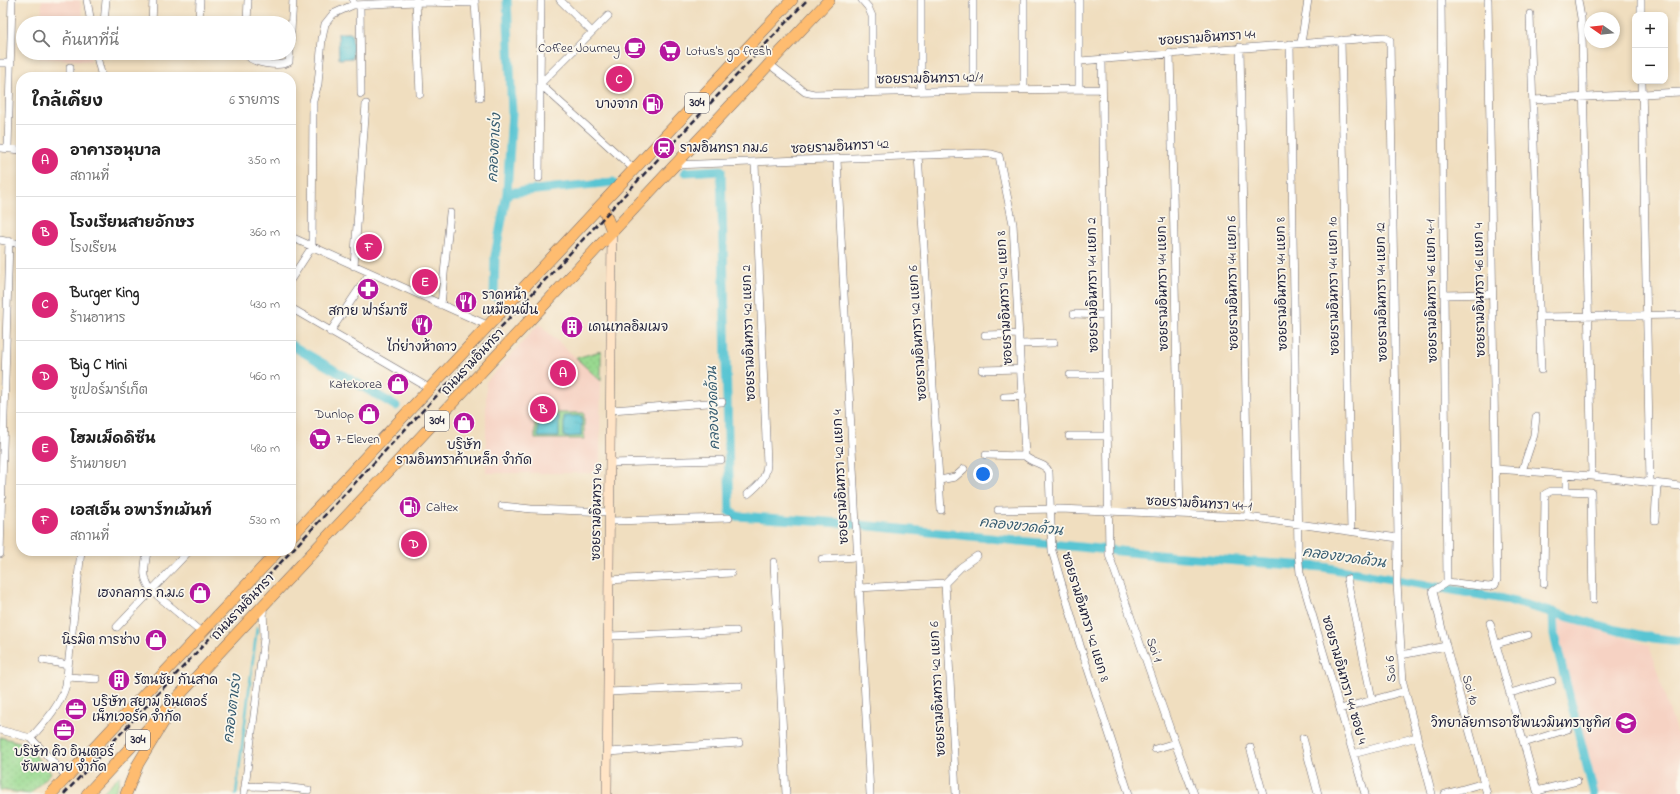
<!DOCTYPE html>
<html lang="th">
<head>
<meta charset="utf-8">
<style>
	body { margin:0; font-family:"Indie Flower","Playpen Sans Thai",sans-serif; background:#f6f6f6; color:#222 }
	.controls { position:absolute; right:12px; top:12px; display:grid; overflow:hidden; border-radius:8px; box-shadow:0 2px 6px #0003 }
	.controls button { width:36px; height:36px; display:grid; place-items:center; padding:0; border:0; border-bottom:1px solid #e0e0e0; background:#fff; color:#222; font:20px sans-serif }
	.compass { position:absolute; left:1584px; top:12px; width:36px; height:36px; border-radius:50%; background:#fff; box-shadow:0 2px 6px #0003; rotate:284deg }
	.you { position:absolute; left:983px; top:474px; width:14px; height:14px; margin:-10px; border:3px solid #fff; border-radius:50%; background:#1a73e8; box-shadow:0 0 0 6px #1a73e833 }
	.badge { display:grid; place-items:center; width:26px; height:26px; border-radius:50%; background:#db2777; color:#fff; font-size:13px; font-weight:700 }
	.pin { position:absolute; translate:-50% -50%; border:2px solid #fff; box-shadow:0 1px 4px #0006 }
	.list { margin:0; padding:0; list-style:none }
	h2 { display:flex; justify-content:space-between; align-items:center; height:52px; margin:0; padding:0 16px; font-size:17px }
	h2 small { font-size:13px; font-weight:400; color:#767676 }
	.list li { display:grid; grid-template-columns:26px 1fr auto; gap:12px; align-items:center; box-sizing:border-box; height:72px; padding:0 16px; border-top:1px solid #e0e0e0 }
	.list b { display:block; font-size:15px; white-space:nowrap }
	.list p { margin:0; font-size:13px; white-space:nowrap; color:#767676 }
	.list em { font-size:13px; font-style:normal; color:#767676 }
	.icon { flex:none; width:22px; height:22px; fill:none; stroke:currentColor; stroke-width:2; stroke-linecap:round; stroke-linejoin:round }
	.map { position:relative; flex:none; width:1680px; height:794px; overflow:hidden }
	.search { position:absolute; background:#fff; box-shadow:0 2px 6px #0003; left:16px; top:16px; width:280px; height:44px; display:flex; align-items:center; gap:10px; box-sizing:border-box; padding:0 14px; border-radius:22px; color:#767676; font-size:15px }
	.panel { position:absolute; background:#fff; box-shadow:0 2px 6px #0003; left:16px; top:72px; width:280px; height:484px; border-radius:16px }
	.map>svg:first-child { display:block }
</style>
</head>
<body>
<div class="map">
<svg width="1680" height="794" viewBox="0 0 1680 794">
	<defs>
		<pattern id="grass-tufts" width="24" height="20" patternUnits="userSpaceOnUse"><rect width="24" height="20" fill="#99d990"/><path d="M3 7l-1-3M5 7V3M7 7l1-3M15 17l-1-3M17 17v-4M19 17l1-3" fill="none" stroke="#84ba7d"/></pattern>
		<pattern id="park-dots" width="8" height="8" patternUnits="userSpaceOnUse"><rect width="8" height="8" fill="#99d990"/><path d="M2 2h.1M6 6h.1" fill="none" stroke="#84ba7d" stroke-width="1.8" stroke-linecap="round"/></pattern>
		<pattern id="water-ripples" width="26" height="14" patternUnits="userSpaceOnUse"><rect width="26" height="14" fill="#59c5d3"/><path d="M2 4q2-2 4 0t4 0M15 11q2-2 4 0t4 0" fill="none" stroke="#4da9b6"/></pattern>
	</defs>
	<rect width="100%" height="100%" fill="#fbf7ec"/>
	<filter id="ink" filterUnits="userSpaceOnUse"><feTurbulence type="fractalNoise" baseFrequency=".025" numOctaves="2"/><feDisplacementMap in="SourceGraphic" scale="8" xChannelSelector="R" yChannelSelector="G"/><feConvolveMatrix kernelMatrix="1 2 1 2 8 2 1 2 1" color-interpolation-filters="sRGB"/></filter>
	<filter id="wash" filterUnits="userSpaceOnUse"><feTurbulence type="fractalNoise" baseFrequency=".012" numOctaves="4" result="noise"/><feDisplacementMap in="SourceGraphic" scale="16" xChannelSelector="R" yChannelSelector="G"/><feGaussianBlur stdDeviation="0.9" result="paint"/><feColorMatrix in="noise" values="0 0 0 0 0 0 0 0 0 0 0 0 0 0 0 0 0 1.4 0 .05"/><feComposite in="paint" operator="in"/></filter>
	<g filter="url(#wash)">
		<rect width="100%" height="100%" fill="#f0debf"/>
		<path fill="#f6d2c3" d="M42,0H80L84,23H41Z
			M39,53H90L91,61L39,58Z
			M539,324L576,358L601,351L600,473H486V382Z
			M1556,617L1649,645L1680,744V794H1596L1558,639Z"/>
		<path fill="url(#grass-tufts)" stroke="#5e7e66" d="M120,775L119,782L114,794H101Z"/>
		<path fill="url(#park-dots)" stroke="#5e7e66" d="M601,351V381L576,358Z
			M0,737L23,743L51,773L30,794L0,790Z"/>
		<path fill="#99d990" stroke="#5e7e66" d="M535,413H584V439H535Z"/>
		<path fill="url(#water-ripples)" stroke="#3e7487" d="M338,33H352L353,58L339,59Z
			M538,416H559V437H538Z
			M564,416H582L581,436L564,437Z"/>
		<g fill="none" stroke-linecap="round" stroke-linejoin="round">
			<path stroke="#59c5d3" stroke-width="2.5" d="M236,794L257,627"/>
			<path stroke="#59c5d3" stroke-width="9" d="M685,172L721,170L730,512L737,516L841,523L1169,556L1323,567L1504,599L1616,630L1653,638L1680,641
				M507,193L613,182
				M494,296L495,256L507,193L512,113L507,0
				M291,345L396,406
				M1553,612L1554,635L1594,794"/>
		</g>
	</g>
	<g filter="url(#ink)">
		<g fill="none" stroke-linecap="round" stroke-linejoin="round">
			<g stroke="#6a6469" stroke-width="8">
				<path id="street" d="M87,0L91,23
					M416,0L420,94
					M475,0L480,98
					M560,0L592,32
					M862,0L868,7L872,16V92
					M973,0V90
					M1024,0V89
					M1079,0V89
					M1441,0L1447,582
					M1578,0L1581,18L1582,34L1592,476
					M1641,0V15
					M353,5L416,2L475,3
					M360,5L361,94
					M1530,14L1541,370
					M608,16L540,84L635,170
					M104,23L106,0
					M152,23L153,0
					M199,23L200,0
					M247,23L248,0
					M1341,40L1351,531
					M1301,43L1308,0
					M1290,44L1298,552L1300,573L1365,794
					M1240,47L1248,517
					M96,53L102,77
					M246,53C250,64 280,67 289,62L293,0
					M1170,53L1180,514
					M1102,59L1109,555L1175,743L1194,794
					M1080,61L1384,37L1390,40L1398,538L1397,583L1403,683L1432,794
					M0,63H11
					M769,64L805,92L814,94L973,90L1102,89
					M70,67V77
					M1642,81L1650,482
					M921,91V0
					M1533,100L1680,92
					M0,148L21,150
					M8,148L12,0
					M918,155L941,510
					M837,160L870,794
					M674,165L979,153L992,154L999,156L1013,224L1014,242L1025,456C1032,464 1045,462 1049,472L1052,551L1080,645L1129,794
					M539,178L541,0
					M291,237L487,325
					M0,240L21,244
					M354,266L366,104
					M291,279L312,247L313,101L318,84L322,39L325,24L333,14L353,5V0
					M1444,295L1492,294
					M441,305L450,213
					M291,308L429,388
					M1074,314L1105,315
					M1540,317L1680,315
					M330,332L370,273
					M985,335L1019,334
					M1020,344L1054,343
					M982,370L1021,369
					M1070,375H1106
					M1004,397L1023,396
					M611,410L722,402
					M1069,436H1107
					M986,455L1025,456
					M610,463L721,460
					M1495,469L1592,476L1680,486
					M1522,471L1534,435L1536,417
					M940,480L955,477L964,469
					M1566,491L1591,492L1593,600
					M748,494C759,485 766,479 767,464L755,163
					M502,506L531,509L610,512
					M998,510L1060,509L1248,517L1398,538
					M1655,520L1657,483
					M610,521L729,518
					M147,551C145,568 141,576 152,591L202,633
					M0,554L9,241
					M822,559L857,557
					M774,562L786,794
					M1347,579L1372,699
					M609,580L731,573
					M945,583L956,794
					M1544,584L1545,494L1551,491H1566V475
					M859,588L945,583L961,567L977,556
					M1490,623L1538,794
					M117,627L189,551
					M609,636L736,631
					M1496,644L1528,635
					M1401,655L1446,646
					M43,660L68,665
					M68,677L97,679
					M608,692L739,686
					M1510,693L1552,681
					M1340,709L1405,691
					M0,730L31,738L67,777
					M31,738C45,722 60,706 66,685L81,551
					M1303,738L1318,794
					M1524,743L1568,729
					M1250,747L1263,794
					M1155,749L1175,743
					M608,752L739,743
					M1353,754L1417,737
					M245,786L283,787L308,790
					M1537,791L1577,781
					M244,794L264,638L263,606
					M1445,794L1484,783
					M1487,794L1446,646L1433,591L1447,582L1489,587L1495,585L1497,580L1488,0"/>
			</g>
			<g stroke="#6a6469" stroke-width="10">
				<path id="secondary" d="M607,794L612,231"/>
			</g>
			<g stroke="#6a6469" stroke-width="12">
				<path id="primary" d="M602,205L612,231
					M291,537L792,0
					M51,794L278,551
					M87,794L829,0
					M126,794L138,764L166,718"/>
			</g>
			<use href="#street" stroke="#fff" stroke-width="7"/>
			<use href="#secondary" stroke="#ffe4c6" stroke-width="9"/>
			<use href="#primary" stroke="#febc70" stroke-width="11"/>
			<path stroke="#22223b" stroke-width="2.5" stroke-dasharray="6 3" stroke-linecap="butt" d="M64,794L807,0"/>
		</g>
	</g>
	<defs>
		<g id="cafe-disc" transform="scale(1.15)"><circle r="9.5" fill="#b5179e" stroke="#fbf7ec"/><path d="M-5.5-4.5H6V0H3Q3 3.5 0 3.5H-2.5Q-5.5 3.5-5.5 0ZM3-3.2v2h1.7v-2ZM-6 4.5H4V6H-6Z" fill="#fff"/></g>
		<g id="supermarket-disc" transform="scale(1.15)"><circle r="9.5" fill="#b5179e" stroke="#fbf7ec"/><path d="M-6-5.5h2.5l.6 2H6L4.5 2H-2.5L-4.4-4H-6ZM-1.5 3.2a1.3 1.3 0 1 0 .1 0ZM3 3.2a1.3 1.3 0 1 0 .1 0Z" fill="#fff"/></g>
		<g id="fuel-disc" transform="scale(1.15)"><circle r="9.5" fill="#b5179e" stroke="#fbf7ec"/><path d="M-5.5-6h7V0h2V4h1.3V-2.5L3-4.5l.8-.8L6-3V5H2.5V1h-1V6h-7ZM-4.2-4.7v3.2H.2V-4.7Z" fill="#fff"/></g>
		<g id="station-disc" transform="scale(1.15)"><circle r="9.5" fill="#b5179e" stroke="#fbf7ec"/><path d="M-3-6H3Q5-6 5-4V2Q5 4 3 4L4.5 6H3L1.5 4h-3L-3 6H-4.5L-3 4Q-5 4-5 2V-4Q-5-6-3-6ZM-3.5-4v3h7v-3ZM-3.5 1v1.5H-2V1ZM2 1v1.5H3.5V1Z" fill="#fff"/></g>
		<g id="pharmacy-disc" transform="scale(1.15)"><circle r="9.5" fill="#b5179e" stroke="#fbf7ec"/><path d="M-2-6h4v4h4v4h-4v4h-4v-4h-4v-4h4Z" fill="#fff"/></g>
		<g id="restaurant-disc" transform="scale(1.15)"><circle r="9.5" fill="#b5179e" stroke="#fbf7ec"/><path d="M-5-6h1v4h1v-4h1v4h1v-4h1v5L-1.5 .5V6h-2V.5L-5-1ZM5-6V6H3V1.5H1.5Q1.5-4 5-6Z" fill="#fff"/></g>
		<g id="building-disc" transform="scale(1.15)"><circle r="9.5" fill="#b5179e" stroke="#fbf7ec"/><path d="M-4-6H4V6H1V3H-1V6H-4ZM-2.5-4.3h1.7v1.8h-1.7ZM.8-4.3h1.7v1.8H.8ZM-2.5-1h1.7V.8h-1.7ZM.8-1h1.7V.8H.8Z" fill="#fff"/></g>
		<g id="shop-disc" transform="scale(1.15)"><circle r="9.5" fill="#b5179e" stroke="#fbf7ec"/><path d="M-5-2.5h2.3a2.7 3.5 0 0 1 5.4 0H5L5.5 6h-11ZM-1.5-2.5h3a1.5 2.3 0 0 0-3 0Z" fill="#fff"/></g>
		<g id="office-disc" transform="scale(1.15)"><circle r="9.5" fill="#b5179e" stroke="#fbf7ec"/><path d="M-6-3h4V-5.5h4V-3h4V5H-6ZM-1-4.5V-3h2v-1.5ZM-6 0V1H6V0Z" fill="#fff"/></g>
		<g id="university-disc" transform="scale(1.15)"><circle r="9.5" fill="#b5179e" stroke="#fbf7ec"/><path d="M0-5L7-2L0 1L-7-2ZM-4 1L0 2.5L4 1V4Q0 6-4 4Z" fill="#fff"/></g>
	</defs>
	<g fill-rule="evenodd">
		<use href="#cafe-disc" x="635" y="48"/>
		<use href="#supermarket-disc" x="670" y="51"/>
		<use href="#fuel-disc" x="653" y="104"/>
		<use href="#station-disc" x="664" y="148"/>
		<use href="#pharmacy-disc" x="368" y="289"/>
		<use href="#restaurant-disc" x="466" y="302"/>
		<use href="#restaurant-disc" x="422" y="325"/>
		<use href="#building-disc" x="572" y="327"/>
		<use href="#shop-disc" x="398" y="384"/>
		<use href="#shop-disc" x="369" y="414"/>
		<use href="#shop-disc" x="464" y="423"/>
		<use href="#supermarket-disc" x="320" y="439"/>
		<use href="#fuel-disc" x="410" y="507"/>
		<use href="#shop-disc" x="200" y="593"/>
		<use href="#shop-disc" x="156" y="640"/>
		<use href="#building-disc" x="119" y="680"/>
		<use href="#office-disc" x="76" y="709"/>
		<use href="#university-disc" x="1626" y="723"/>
		<use href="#office-disc" x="64" y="730"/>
	</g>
	<g text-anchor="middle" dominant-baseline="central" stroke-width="3.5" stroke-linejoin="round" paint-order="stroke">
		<g fill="#fbf7ec" stroke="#636270" stroke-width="1">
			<rect x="685" y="93" width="24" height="20" rx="3"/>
			<rect x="425" y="411" width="24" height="20" rx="3"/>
			<rect x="126" y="730" width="24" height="20" rx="3"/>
		</g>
		<g font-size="12" font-weight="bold" fill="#22223b">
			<text x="697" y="103">304</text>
			<text x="437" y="421">304</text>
			<text x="138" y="740">304</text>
		</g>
		<g font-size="13" fill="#22223b" stroke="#fbf7ec">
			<text transform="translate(1207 38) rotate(-4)">ซอยรามอินทรา 44</text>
			<text transform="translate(930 79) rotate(-1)">ซอยรามอินทรา 42/1</text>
			<text transform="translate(840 147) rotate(-3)">ซอยรามอินทรา 42</text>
			<text transform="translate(1233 283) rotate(-91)">ซอยรามอินทรา 44 แยก 6</text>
			<text transform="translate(1163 284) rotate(-91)">ซอยรามอินทรา 44 แยก 4</text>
			<text transform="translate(1282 284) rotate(-91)">ซอยรามอินทรา 44 แยก 8</text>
			<text transform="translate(1093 285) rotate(-91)">ซอยรามอินทรา 44 แยก 2</text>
			<text transform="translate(1334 286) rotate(-91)">ซอยรามอินทรา 44 แยก 10</text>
			<text transform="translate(1480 290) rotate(-91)">ซอยรามอินทรา 46 แยก 4</text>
			<text transform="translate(1432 291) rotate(-91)">ซอยรามอินทรา 46 แยก 4-1</text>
			<text transform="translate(1382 292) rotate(-91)">ซอยรามอินทรา 44 แยก 12</text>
			<text transform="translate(1005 298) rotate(-93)">ซอยรามอินทรา 42 แยก 8</text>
			<text transform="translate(749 333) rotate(-92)">ซอยรามอินทรา 42 แยก 2</text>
			<text transform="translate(918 333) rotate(-94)">ซอยรามอินทรา 42 แยก 6</text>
			<text transform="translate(473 362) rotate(-47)">ถนนรามอินทรา</text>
			<text transform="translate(841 477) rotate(-93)">ซอยรามอินทรา 42 แยก 4</text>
			<text transform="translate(1199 504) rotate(3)">ซอยรามอินทรา 44-1</text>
			<text transform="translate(597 512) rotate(-89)">ซอยรามอินทรา 40</text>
			<text transform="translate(243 607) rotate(-47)">ถนนรามอินทรา</text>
			<text transform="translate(1085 617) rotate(73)">ซอยรามอินทรา 42 แยก 8</text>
			<text transform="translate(1154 650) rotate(70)">Soi 1</text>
			<text transform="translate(1391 669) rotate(-94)">Soi 6</text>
			<text transform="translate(1344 680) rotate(74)">ซอยรามอินทรา 44 ซอย 4</text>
			<text transform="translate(938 689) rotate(-93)">ซอยรามอินทรา 42 แยก 6</text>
			<text transform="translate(1470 690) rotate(74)">Soi 10</text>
		</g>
		<g font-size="13" fill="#22223b" stroke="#fbf7ec" text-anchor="start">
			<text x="620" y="48" text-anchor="end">Coffee Journey</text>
			<text x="686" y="51">Lotus's go fresh</text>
			<text x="638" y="104" text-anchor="end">บางจาก</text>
			<text x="680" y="148">รามอินทรา กม.6</text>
			<text x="482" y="295">ราดหน้า<tspan x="482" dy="15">เหมือนฝัน</tspan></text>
			<text x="368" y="311" text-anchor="middle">สกาย ฟาร์มาซี</text>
			<text x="588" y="327">เดนเทลอิมเมจ</text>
			<text x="422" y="347" text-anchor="middle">ไก่ย่างห้าดาว</text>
			<text x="382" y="384" text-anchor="end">Katekorea</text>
			<text x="354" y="414" text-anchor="end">Dunlop</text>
			<text x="336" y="439">7-Eleven</text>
			<text x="464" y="445" text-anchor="middle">บริษัท<tspan x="464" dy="15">รามอินทราค้าเหล็ก จำกัด</tspan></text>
			<text x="426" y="507">Caltex</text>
			<text x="184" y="593" text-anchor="end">เฮงกลการ ก.ม.6</text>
			<text x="140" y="640" text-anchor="end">นิรมิต การช่าง</text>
			<text x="134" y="680">รัตนชัย กันสาด</text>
			<text x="92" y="702">บริษัท สยาม อินเตอร์<tspan x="92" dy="15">เน็ทเวอร์ค จำกัด</tspan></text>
			<text x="1610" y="723" text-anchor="end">วิทยาลัยการอาชีพนวมินทราชูทิศ</text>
			<text x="64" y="752" text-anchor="middle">บริษัท คิว อินเตอร์<tspan x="64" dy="15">ซัพพลาย จำกัด</tspan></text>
		</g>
		<g font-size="14" font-style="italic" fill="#355b70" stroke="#fbf7ec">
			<text transform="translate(495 148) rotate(-87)">คลองตาเร่ง</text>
			<text transform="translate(714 408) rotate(-92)">คลองขวดด้วน</text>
			<text transform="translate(1021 527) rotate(6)">คลองขวดด้วน</text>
			<text transform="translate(1344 558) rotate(8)">คลองขวดด้วน</text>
			<text transform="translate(233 709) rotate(-83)">คลองตาเร่ง</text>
		</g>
	</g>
</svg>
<div class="controls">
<button>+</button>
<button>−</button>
</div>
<svg class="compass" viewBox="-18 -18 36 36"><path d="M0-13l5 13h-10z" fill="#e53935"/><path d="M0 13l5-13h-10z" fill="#767676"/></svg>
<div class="you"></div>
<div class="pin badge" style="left:563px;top:373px">A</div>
<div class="pin badge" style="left:543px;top:409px">B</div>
<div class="pin badge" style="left:619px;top:79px">C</div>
<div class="pin badge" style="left:414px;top:544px">D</div>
<div class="pin badge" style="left:425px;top:282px">E</div>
<div class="pin badge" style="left:369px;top:247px">F</div>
<div class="search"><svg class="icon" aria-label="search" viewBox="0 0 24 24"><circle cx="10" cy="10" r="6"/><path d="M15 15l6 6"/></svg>ค้นหาที่นี่</div>
<section class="panel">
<h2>ใกล้เคียง<small>6 รายการ</small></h2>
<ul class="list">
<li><span class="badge">A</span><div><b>อาคารอนุบาล</b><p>สถานที่</p></div><em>350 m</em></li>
<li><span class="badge">B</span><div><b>โรงเรียนสายอักษร</b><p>โรงเรียน</p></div><em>360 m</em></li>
<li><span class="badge">C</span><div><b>Burger King</b><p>ร้านอาหาร</p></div><em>430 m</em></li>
<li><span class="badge">D</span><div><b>Big C Mini</b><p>ซูเปอร์มาร์เก็ต</p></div><em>460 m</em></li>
<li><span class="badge">E</span><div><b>โฮมเม็ดดิซีน</b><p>ร้านขายยา</p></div><em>480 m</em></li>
<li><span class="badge">F</span><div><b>เอสเอ็น อพาร์ทเม้นท์</b><p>สถานที่</p></div><em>530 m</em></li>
</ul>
</section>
</div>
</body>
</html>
